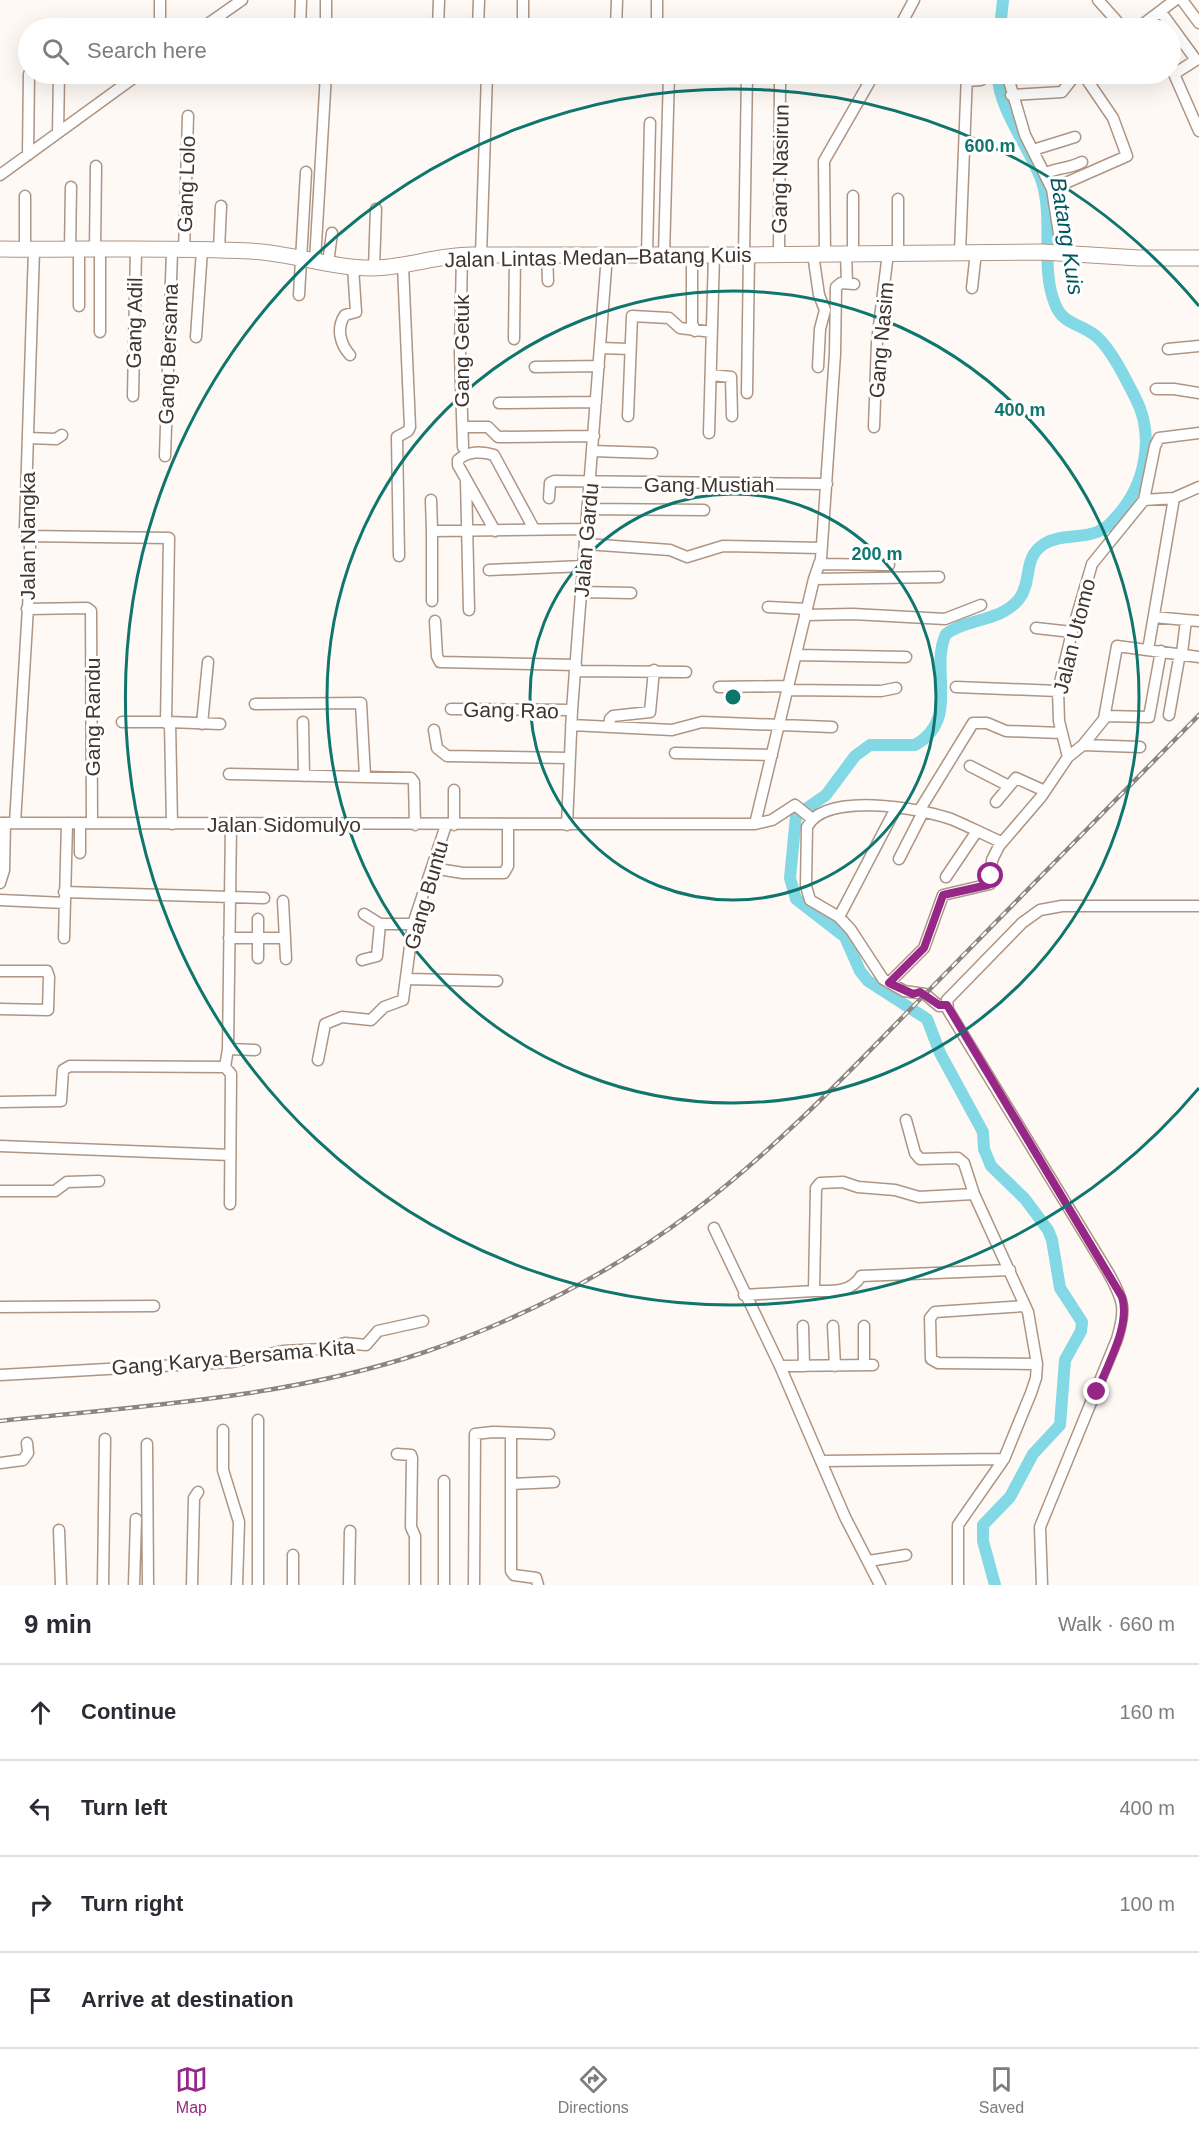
<!DOCTYPE html>
<html lang="en">
<head>
<meta charset="utf-8">
<style>
	body { margin:0; font-family:Helvetica,sans-serif; background:#f2f2f3; color:#2b2b33 }
	.stop { position:absolute; width:18px; height:18px; margin:-14px; border:4px solid #962787; border-radius:50%; background:#fff }
	.stop.end { background:#962787; border-color:#fff; box-shadow:0 2px 6px #0008 }
	.list { margin:0; padding:0; list-style:none }
	h2 { display:flex; justify-content:space-between; align-items:center; height:78px; margin:0; padding:0 24px; font-size:26px }
	h2 small { font-size:20px; font-weight:400; color:#7c7c81 }
	.list li { display:grid; grid-template-columns:39px 1fr auto; gap:18px; align-items:center; box-sizing:border-box; height:96px; padding:0 24px; border-top:2px solid #e1e1e2 }
	.list b { display:block; font-size:22px; white-space:nowrap }
	.list em { font-size:20px; font-style:normal; color:#7c7c81 }
	.icon { flex:none; width:33px; height:33px; fill:none; stroke:currentColor; stroke-width:2; stroke-linecap:round; stroke-linejoin:round }
	.map { position:relative; flex:none; width:1199px; height:1585px; overflow:hidden }
	.search { position:absolute; background:#fff; box-shadow:0 6px 24px #0002; left:18px; right:18px; top:18px; height:66px; display:flex; align-items:center; gap:15px; box-sizing:border-box; padding:0 21px; border-radius:33px; color:#7c7c81; font-size:22px }
	.sheet { height:462px; background:#fff }
	nav { display:flex; justify-content:space-around; align-items:center; box-sizing:border-box; height:84px; border-top:2px solid #e1e1e2; background:#fff; font-size:16px; color:#7c7c81 }
	nav a { display:grid; justify-items:center; gap:3px }
	nav .on { color:#962787 }
	.map>svg:first-child { display:block }
</style>
</head>
<body>
<div class="map">
<svg width="1199" height="1585" viewBox="0 0 1199 1585">
	<rect width="100%" height="100%" fill="#fff9f5"/>
	<g fill="none" stroke-linecap="round" stroke-linejoin="round">
		<path stroke="#82d9e5" stroke-width="12" d="M1000,28L1003,0
			M995,1585L983,1541V1525L1010,1497L1033,1454L1060,1425L1065,1360L1081,1331L1082,1322L1060,1288L1052,1240L1048,1230L1025,1199L991,1166L984,1149L983,1132L940,1053L927,1019L868,981L860,971L845,937L796,899L790,878L796,816L826,795L855,756L870,745H915C961,719 929,670 946,634C967,618 1001,622 1019,599C1033,581 1022,558 1044,544C1059,534 1080,539 1097,532C1106,529 1112,522 1118,515C1146,483 1155,435 1135,397C1125,378 1112,350 1096,336C1080,323 1063,325 1055,304C1040,268 1054,221 1042,182C1031,149 997,108 998,74"/>
		<g stroke="#ae9584" stroke-width="13">
			<path id="minor" d="M160,0V28
				M523,0V28
				M1098,0L1123,28
				M1182,0L1199,23
				M1161,12L1196,60L1174,74L1199,131
				M202,28L242,0
				M300,28L301,0
				M326,28V0
				M438,28L439,0
				M478,28L479,0
				M616,28L617,0
				M657,28V0
				M899,28L914,0
				M1138,28L1175,0
				M1007,74L1025,135L1052,189L1062,253
				M967,81L981,80
				M1011,95L1062,92L1076,74
				M58,133L59,74
				M1033,150L1075,137
				M28,155L29,74
				M1046,173C1059,167 1069,169 1082,162
				M0,175L139,74
				M1052,189L1127,156L1113,118L1083,74
				M25,196V250
				M853,196V253
				M70,250L71,187
				M79,250V306
				M95,250L96,166
				M100,250V332
				M219,250L221,206
				M184,251L188,116
				M960,252L967,74
				M846,253L847,283
				M898,253V199
				M813,254L819,295L825,310L820,329L818,367
				M825,254L824,161L874,74
				M462,255L460,353L463,447
				M481,255L487,74
				M547,255L548,281
				M647,255L650,123
				M664,255L669,74
				M692,255V323L695,331
				M744,255L747,74
				M779,255L780,83
				M315,261L326,74
				M328,263L332,233
				M374,268L376,209
				M972,288L976,252
				M299,295L306,172
				M196,337L202,250
				M514,339L515,255
				M600,348L630,349
				M1168,349L1199,346
				M350,355C340,344 336,328 345,315L356,312L353,267
				M535,367L599,366
				M711,375L731,377L732,416
				M1156,389H1174L1199,393
				M747,393L749,255
				M133,396L136,250
				M499,403L596,402
				M628,416L632,316L669,318L680,328L712,332
				M463,427H488L498,437L594,436
				M874,427L877,342L888,253
				M709,433L714,255
				M28,438L56,439L62,435
				M592,451L652,453
				M165,456L172,251
				M466,480L469,610
				M549,498L550,483L554,481L827,484
				M431,500L432,531L587,529
				M1144,500L1174,498L1199,487
				M588,509L704,510
				M432,531V601
				M495,531L458,465V460C467,451 482,451 494,455L534,529
				M27,536L169,538L166,723
				M586,544L670,550L687,557L723,546L821,548
				M399,556L397,437L408,431L410,427L403,266
				M819,564L889,565
				M489,570L584,566
				M814,579L939,577
				M581,592L631,593
				M768,607L807,609
				M27,609L87,608L91,611L92,823
				M805,615L853,614L945,619L981,605
				M1154,617L1186,620
				M435,621L437,656L440,662L576,665
				M1036,628L1072,632
				M1148,650L1174,498
				M1182,653L1186,620L1199,621
				M796,655L906,657
				M576,671L686,672
				M719,687L788,686
				M956,687L1058,691
				M787,690L881,691L896,688
				M255,704L361,703L365,776
				M451,709L572,710
				M1169,715L1180,653
				M1105,716L1149,717L1161,651
				M122,722H170
				M303,722L304,776
				M202,724L208,662
				M571,725L672,730L702,722L832,727
				M609,727L610,719L613,716L650,712L654,670
				M434,730L437,748L447,756L569,758
				M1083,745L1140,747
				M675,753L772,755
				M1068,757L1059,721L1058,691L1072,632L1092,564L1144,500L1155,446L1159,438L1199,433
				M970,766L1009,786
				M229,774L411,778L414,782L415,825
				M454,790V825
				M996,802L1016,778L1045,791
				M919,811L973,723H987L1006,731L1061,733
				M0,823L755,824L772,820L795,805L811,818
				M15,823L30,574V546L25,527L34,250
				M172,824L170,722L220,724
				M755,824L814,579L821,559L835,354L836,287L841,283L854,284
				M567,825L572,710L607,255
				M80,853V823
				M899,859L923,812
				M432,868L463,873H504L508,866V825
				M946,877L977,831
				M0,883L4,870L5,823
				M64,892L264,898
				M0,900L65,903
				M283,901L286,959
				M364,914L380,924H413
				M839,917L896,808
				M258,919V958
				M64,938L67,823
				M229,938H285
				M362,960L377,956L380,924
				M0,971H47L49,977L48,1010L0,1009
				M407,979L497,981
				M889,983L924,948L943,895L990,884L992,860L999,846L1041,797L1068,757L1083,745L1104,719L1117,646L1199,657
				M947,1006H939L925,994L904,991L883,979L851,930L839,917L810,900L806,886L807,827C825,791 920,808 951,819C968,826 985,835 1001,842
				M228,1049L255,1050
				M318,1060L325,1024L342,1017L371,1020L384,1007L403,1000L413,924L446,825
				M225,1067L231,1074L230,1204
				M0,1102L61,1101L63,1070L70,1066L225,1067L228,1049L231,824
				M906,1120L915,1153L920,1159L958,1158L964,1163L974,1194L1028,1312L1037,1364L1036,1378L1031,1393L1004,1459L958,1525V1585
				M0,1146L230,1155
				M0,1191H55L67,1182L99,1181
				M714,1228L780,1366L845,1517L880,1585
				M814,1291C832,1291 851,1293 861,1276L1010,1270
				M744,1295L814,1291L816,1188L820,1183L843,1182L858,1187L895,1190L919,1197L974,1194
				M1025,1306L935,1312L930,1318L931,1359L938,1363L1037,1364
				M0,1307L154,1306
				M803,1326L804,1366
				M833,1326L835,1366
				M864,1365V1326
				M780,1366L873,1365
				M0,1375L232,1362L283,1351L322,1349L345,1343L366,1345L378,1331L423,1321
				M223,1430V1470L239,1522L237,1585
				M511,1433V1571L514,1575L536,1578L538,1585
				M147,1444L148,1585
				M397,1454L411,1455L412,1458L411,1527L415,1536V1585
				M822,1461L1004,1459
				M0,1463L23,1460L28,1453L27,1443
				M511,1484L554,1482
				M59,1530L61,1585
				M869,1561L906,1555
				M103,1585L105,1439
				M134,1585L136,1519
				M192,1585L194,1498L198,1492
				M258,1585V1420
				M293,1585V1555
				M349,1585L350,1531
				M444,1585V1481
				M474,1585L475,1434L493,1432L549,1434
				M1042,1585L1040,1527L1117,1339C1126,1309 1124,1301 1109,1274L948,1010L947,1000L1022,923L1040,910L1062,906H1199"/>
		</g>
		<g stroke="#ae9584" stroke-width="17">
			<path id="highway" d="M0,249C83,250 167,247 250,251C291,253 331,268 372,268C406,268 437,255 471,255H744L1042,252L1139,258H1199"/>
		</g>
		<use href="#minor" stroke="#fff" stroke-width="10"/>
		<use href="#highway" stroke="#fff" stroke-width="15"/>
		<g stroke="#8d857f" stroke-width="4.5">
			<path id="rail" d="M0,1421C141,1406 286,1398 422,1353C517,1321 611,1273 691,1213C783,1144 860,1060 940,979C1026,891 1113,803 1199,715"/>
		</g>
		<use href="#rail" stroke="#fff" stroke-width="2" stroke-dasharray="7" stroke-linecap="butt"/>
	</g>
	<g fill="none" stroke-linecap="round" stroke-linejoin="round">
		<path stroke="#962787" stroke-width="8" d="M991,876L988,885L943,895L924,948L889,983L913,994L920,992L939,1005H947L1122,1297C1131,1325 1107,1365 1097,1392"/>
	</g>
	<g fill="none" stroke="#0f766e" stroke-width="3">
		<circle cx="733" cy="697" r="203"/>
		<circle cx="733" cy="697" r="406"/>
		<path d="M1199 1088A608 608 0 1 1 1199 306"/>
	</g>
	<g text-anchor="middle" dominant-baseline="central" stroke-width="6" stroke-linejoin="round" paint-order="stroke">
		<g font-size="21" fill="#40362f" stroke="#fff">
			<text transform="translate(780 169) rotate(-89)">Gang Nasirun</text>
			<text transform="translate(186 184) rotate(-88)">Gang Lolo</text>
			<text transform="translate(598 257) rotate(-1)">Jalan Lintas Medan–Batang Kuis</text>
			<text transform="translate(134 323) rotate(-89)">Gang Adil</text>
			<text transform="translate(881 340) rotate(-85)">Gang Nasim</text>
			<text transform="translate(461 351) rotate(-90)">Gang Getuk</text>
			<text transform="translate(168 354) rotate(-88)">Gang Bersama</text>
			<text x="709" y="484">Gang Mustiah</text>
			<text transform="translate(27 536) rotate(-90)">Jalan Nangka</text>
			<text transform="translate(586 540) rotate(-85)">Jalan Gardu</text>
			<text transform="translate(1074 636) rotate(-76)">Jalan Utomo</text>
			<text transform="translate(511 710) rotate(1)">Gang Rao</text>
			<text transform="translate(92 717) rotate(-90)">Gang Randu</text>
			<text x="284" y="824">Jalan Sidomulyo</text>
			<text transform="translate(426 895) rotate(-74)">Gang Buntu</text>
			<text transform="translate(233 1357) rotate(-5)">Gang Karya Bersama Kita</text>
		</g>
		<g font-size="22" font-style="italic" fill="#01545c" stroke="#fff">
			<text transform="translate(1067 236) rotate(81)">Batang Kuis</text>
		</g>
	</g>
	<circle cx="733" cy="697" r="9" fill="#0f766e" stroke="#fff" stroke-width="3"/>
	<g font-size="18" text-anchor="middle" font-weight="bold" fill="#0f766e" stroke="#fff" stroke-width="6" stroke-linejoin="round" paint-order="stroke">
		<text x="990" y="152">600 m</text>
		<text x="1020" y="416">400 m</text>
		<text x="877" y="560">200 m</text>
	</g>
</svg>
<div class="stop" style="left:991px;top:876px"></div>
<div class="stop end" style="left:1097px;top:1392px"></div>
<div class="search"><svg class="icon" aria-label="search" viewBox="0 0 24 24"><circle cx="10" cy="10" r="6"/><path d="M15 15l6 6"/></svg>Search here</div>
</div>
<section class="sheet">
<h2>9 min<small>Walk · 660 m</small></h2>
<ul class="list">
<li><svg class="icon" aria-label="ahead" viewBox="0 0 24 24"><path d="M12 20V5M6 11l6-6 6 6"/></svg><div><b>Continue</b></div><em>160 m</em></li>
<li><svg class="icon" aria-label="left" viewBox="0 0 24 24"><path d="M17 20v-9H6M10 6l-5 5 5 5"/></svg><div><b>Turn left</b></div><em>400 m</em></li>
<li><svg class="icon" aria-label="right" viewBox="0 0 24 24"><path d="M7 20v-9h11M14 6l5 5-5 5"/></svg><div><b>Turn right</b></div><em>100 m</em></li>
<li><svg class="icon" aria-label="arrive" viewBox="0 0 24 24"><path d="M6 21V4h12l-3 4 3 4H6"/></svg><div><b>Arrive at destination</b></div></li>
</ul>
</section>
<nav>
<a class="on"><svg class="icon" aria-label="map" viewBox="0 0 24 24"><path d="M3 6l6-2 6 2 6-2v14l-6 2-6-2-6 2zM9 4v14M15 6v14"/></svg>Map</a>
<a><svg class="icon" aria-label="directions" viewBox="0 0 24 24"><path d="M12 3l9 9-9 9-9-9zM9 14v-3h6M13 9l2 2-2 2"/></svg>Directions</a>
<a><svg class="icon" aria-label="saved" viewBox="0 0 24 24"><path d="M7 4h10v16l-5-4-5 4z"/></svg>Saved</a>
</nav>
</body>
</html>
